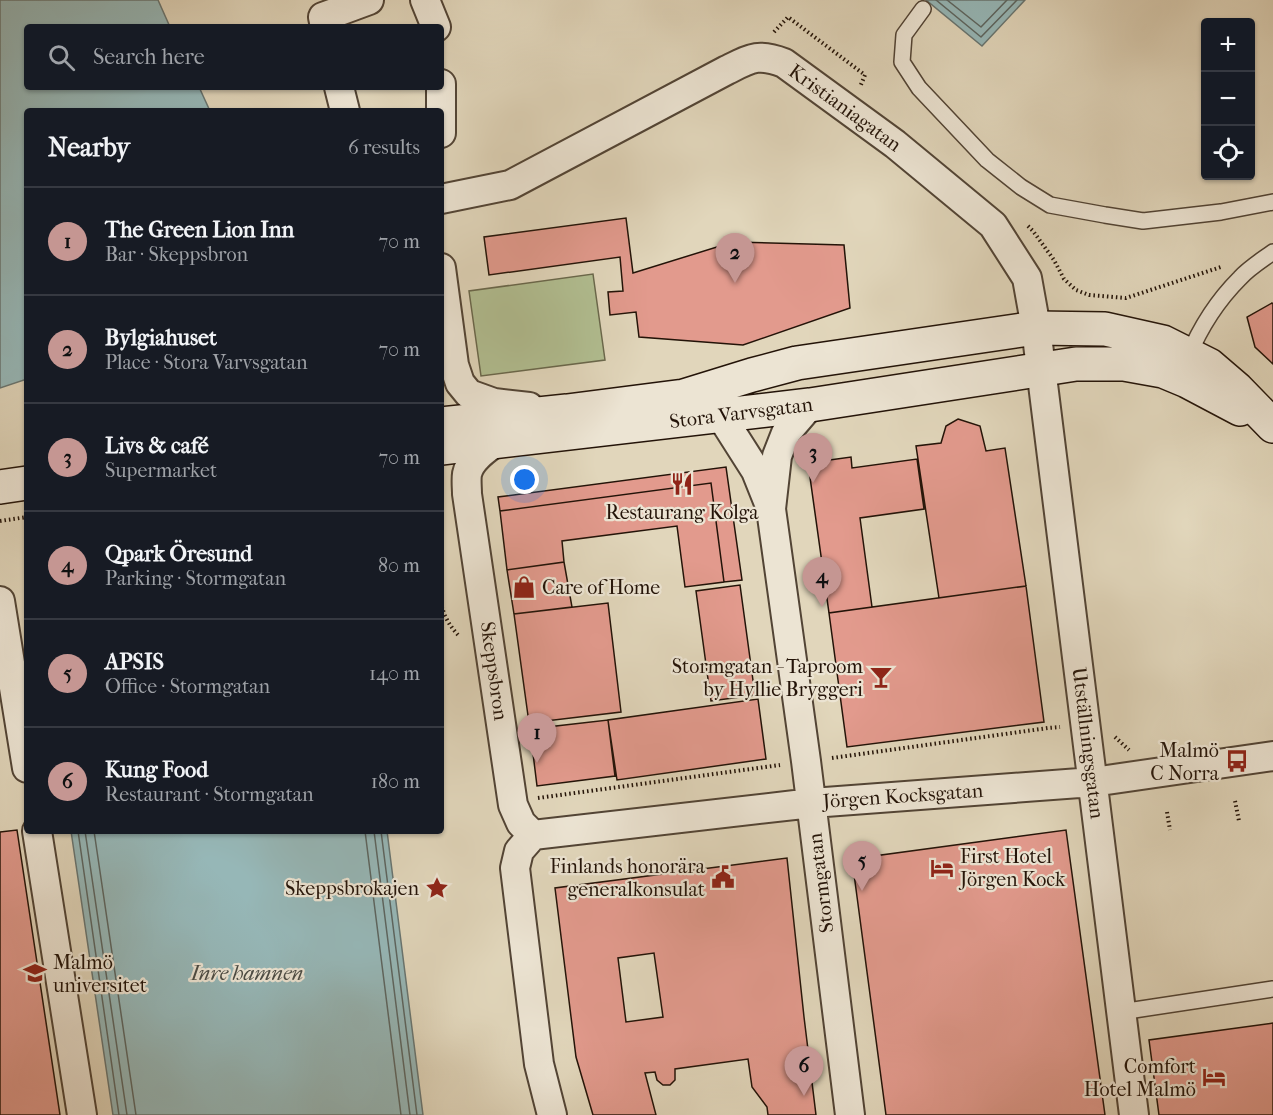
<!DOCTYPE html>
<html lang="en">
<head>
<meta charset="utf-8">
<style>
	body { margin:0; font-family:"IM FELL French Canon",serif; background:#242831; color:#f1f3f6 }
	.controls { position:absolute; right:18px; top:18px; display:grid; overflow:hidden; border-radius:6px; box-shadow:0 2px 4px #0004 }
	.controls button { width:54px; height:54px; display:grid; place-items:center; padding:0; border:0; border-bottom:2px solid #363941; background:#171b24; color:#f1f3f6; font:30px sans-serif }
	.you { position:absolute; left:525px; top:480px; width:21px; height:21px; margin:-15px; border:4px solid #fff; border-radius:50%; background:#1a73e8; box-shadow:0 0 0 9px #1a73e833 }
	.badge { display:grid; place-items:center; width:39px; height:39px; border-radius:50%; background:#c59692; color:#111; font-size:20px; font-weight:700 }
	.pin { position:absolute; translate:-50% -50px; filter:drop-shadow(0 2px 3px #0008) }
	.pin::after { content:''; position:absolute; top:32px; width:21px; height:18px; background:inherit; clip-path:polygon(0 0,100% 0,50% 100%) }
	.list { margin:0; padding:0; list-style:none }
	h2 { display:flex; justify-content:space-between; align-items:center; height:78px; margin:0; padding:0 24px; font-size:26px }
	h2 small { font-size:20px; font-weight:400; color:#9ea1a6 }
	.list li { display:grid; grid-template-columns:39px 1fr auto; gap:18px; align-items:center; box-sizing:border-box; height:108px; padding:0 24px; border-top:2px solid #363941 }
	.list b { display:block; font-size:22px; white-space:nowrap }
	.list p { margin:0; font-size:20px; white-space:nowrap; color:#9ea1a6 }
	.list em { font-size:20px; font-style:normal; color:#9ea1a6 }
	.icon { flex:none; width:33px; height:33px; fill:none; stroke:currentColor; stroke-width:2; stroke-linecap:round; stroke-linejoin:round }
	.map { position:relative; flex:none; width:1273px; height:1115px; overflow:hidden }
	.search { position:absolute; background:#171b24; box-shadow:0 2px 4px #0004; left:24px; top:24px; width:420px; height:66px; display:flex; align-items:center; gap:15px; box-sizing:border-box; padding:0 21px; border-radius:6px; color:#9ea1a6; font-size:22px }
	.panel { position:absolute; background:#171b24; box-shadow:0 2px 4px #0004; left:24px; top:108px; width:420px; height:726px; border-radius:6px }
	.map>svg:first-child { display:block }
</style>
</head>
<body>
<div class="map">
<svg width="1273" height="1115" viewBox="0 0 1273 1115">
	<rect width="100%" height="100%" fill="#e1d6bb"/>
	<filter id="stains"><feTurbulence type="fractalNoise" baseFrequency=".00333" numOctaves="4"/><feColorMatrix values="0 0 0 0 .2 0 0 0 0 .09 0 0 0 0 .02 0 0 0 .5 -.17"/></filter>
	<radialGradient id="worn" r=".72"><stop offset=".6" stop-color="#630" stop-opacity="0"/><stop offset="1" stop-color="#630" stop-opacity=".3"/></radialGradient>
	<path fill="#b1be91" stroke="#6a684c" stroke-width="1.5" d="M593,274L605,360L481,376L469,291Z"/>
	<path fill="#96b7b7" stroke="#687571" stroke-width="1.5" d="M0,0H158L170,27H27V87H199L210,111H27V379L0,388Z
		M926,0H1025L982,46Z
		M71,831H387L423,1115H113Z"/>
	<path fill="#e1d6bb" d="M27,451V521H22L12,453Z"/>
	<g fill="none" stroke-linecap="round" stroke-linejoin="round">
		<path stroke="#5c6560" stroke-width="1.5" d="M936,0L981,37L1017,0
			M947,0L981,27L1007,0
			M78,831L119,1115
			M85,831L127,1115
			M94,831L136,1115
			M365,831L401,1115
			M374,831L410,1115
			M381,831L417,1115"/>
	</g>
	<path fill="#e29a8d" stroke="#231308" stroke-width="1.5" fill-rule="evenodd" d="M626,218L633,273L733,242L844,245L850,308L743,345L639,337L636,312L610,315L608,292L623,291L620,257L489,275L484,237Z
		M1272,303L1273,304V364L1255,347L1247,317Z
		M958,419L980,426L986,451L1005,448L1026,586L939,598L916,446L941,443L946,426Z
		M851,457L852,468L917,459L924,509L860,518L872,607L829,613L808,463Z
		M726,467L742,580L724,582L711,483L500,511L498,497Z
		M711,483L724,582L685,587L677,526L562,541L564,562L507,570L500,511Z
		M564,562L572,607L514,614L507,570Z
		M740,585L755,695L711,701L696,591Z
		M1026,586L1044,722L847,747L829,613Z
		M608,603L621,712L529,723L514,614Z
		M758,699L766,759L617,780L608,720Z
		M608,720L615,776L537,786L530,729Z
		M17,830L60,1115H0V832Z
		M1066,830L1105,1115H886L852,859Z
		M787,858L804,1017L816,1115H768L767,1107L752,1087L748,1059L675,1069V1080L670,1085H663L657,1080L655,1072L645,1073L656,1115H593L576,1057L555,888ZM654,953L663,1017L626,1022L618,958Z
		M1273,1023V1115H1159L1149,1040Z"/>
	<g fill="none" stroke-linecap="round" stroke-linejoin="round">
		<g stroke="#524435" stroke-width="18">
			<path id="lane" d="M923,9L904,35L902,62L919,88L987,160L1021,187L1050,205L1105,215L1143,221L1221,212L1273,202
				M1188,357C1200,328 1217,301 1240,278C1249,268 1262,260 1273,252
				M1121,1012L1273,989"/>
		</g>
		<g stroke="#524435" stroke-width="32">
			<path id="street" d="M425,0L436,27
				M325,27L323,17L369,0
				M441,84V133
				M339,87L345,111
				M441,199L510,185L727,70C751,58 758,53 784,63L895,144L993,225L1027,278L1036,328L1134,1115
				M441,268L454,365L460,383L469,394L494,403L529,407
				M810,405L786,433L777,456L771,509L806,761L850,1115
				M721,416L756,471L770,506
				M497,441C486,449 470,459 467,474C466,480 467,488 467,494L513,805L521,823L533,835
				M0,601L27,768
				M37,831L82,1115
				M533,835L812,803L1093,782L1273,756
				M533,835L519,851L515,868L539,1064L552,1115"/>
		</g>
		<g stroke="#231308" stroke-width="36">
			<path id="secondary" d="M441,424L567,411L684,396L752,375L797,363L1036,328L1105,329L1163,342L1209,365L1237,389L1273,426
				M441,448L810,405L1076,364H1124L1163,371L1187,381L1240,409
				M0,487L27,483"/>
		</g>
		<path stroke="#231308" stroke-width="4" stroke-dasharray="1.5 3" stroke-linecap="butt" d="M774,32L788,17L865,75L860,87
			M1028,226L1033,231L1054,260L1064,279L1076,290L1089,295L1126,298L1221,267
			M0,521L27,517
			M441,602C443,615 450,627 460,637
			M1115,737L1129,750
			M832,758L1048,728L1060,727
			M538,798L780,765
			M1235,801L1239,821
			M1167,812L1170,830"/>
		<use href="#lane" stroke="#ece4d3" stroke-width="15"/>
		<use href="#street" stroke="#ece4d3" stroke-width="28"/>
		<use href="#secondary" stroke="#ece4d3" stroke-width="33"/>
	</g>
	<defs>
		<g id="restaurant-bare" transform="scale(1.8)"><path d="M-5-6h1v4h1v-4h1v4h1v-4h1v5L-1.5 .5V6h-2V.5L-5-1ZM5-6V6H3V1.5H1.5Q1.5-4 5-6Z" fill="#8f2418" stroke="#ece4d3" stroke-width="2.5" paint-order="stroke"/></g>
		<g id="shop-bare" transform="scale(1.8)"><path d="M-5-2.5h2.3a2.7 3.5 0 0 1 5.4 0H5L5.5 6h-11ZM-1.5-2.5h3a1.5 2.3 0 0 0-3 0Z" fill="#8f2418" stroke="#ece4d3" stroke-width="2.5" paint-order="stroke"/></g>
		<g id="bar-bare" transform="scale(1.8)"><path d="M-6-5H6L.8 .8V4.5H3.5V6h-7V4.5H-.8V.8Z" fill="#8f2418" stroke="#ece4d3" stroke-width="2.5" paint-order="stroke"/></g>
		<g id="bus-bare" transform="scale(1.8)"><path d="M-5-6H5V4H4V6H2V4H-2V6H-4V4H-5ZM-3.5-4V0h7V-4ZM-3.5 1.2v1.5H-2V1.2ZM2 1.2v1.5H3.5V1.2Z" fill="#8f2418" stroke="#ece4d3" stroke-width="2.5" paint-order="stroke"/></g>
		<g id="hotel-bare" transform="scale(1.8)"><path d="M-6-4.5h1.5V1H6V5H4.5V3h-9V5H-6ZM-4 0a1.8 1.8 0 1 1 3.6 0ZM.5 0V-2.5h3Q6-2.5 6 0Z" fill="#8f2418" stroke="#ece4d3" stroke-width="2.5" paint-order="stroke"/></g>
		<g id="civic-bare" transform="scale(1.8)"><path d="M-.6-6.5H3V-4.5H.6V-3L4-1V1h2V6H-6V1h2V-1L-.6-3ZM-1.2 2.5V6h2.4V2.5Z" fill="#8f2418" stroke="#ece4d3" stroke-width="2.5" paint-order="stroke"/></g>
		<g id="sight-bare" transform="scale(1.8)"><path d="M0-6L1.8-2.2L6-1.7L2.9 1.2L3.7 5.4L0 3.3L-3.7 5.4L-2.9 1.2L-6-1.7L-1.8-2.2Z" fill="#8f2418" stroke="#ece4d3" stroke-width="2.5" paint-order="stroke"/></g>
		<g id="university-bare" transform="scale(1.8)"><path d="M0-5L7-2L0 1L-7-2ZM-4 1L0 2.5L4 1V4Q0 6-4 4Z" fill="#8f2418" stroke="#ece4d3" stroke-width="2.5" paint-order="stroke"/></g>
	</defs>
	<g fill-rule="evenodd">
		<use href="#restaurant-bare" x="682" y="484"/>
		<use href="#shop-bare" x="524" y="587"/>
		<use href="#bar-bare" x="881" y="677"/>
		<use href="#bus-bare" x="1237" y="761"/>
		<use href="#hotel-bare" x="942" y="868"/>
		<use href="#civic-bare" x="723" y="877"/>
		<use href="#sight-bare" x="437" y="888"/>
		<use href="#university-bare" x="35" y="973"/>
		<use href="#hotel-bare" x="1214" y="1077"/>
	</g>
	<g text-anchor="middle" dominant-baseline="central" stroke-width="4.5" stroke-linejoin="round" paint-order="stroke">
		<g font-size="20" fill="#231308" stroke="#ece4d3">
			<text transform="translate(845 108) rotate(36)">Kristianiagatan</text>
			<text transform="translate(741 413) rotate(-7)">Stora Varvsgatan</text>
			<text transform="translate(494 671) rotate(82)">Skeppsbron</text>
			<text transform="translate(1088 743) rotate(83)">Utställningsgatan</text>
			<text transform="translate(903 796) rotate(-4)">Jörgen Kocksgatan</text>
			<text transform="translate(821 883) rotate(-97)">Stormgatan</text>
		</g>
		<g font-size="20" fill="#231308" stroke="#ece4d3" text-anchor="end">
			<text x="682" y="512" text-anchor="middle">Restaurang Kolga</text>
			<text x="542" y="587" text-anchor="start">Care of Home</text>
			<text x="863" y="666">Stormgatan - Taproom<tspan x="863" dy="23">by Hyllie Bryggeri</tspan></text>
			<text x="1219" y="750">Malmö<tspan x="1219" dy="23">C Norra</tspan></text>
			<text x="960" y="856" text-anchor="start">First Hotel<tspan x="960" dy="23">Jörgen Kock</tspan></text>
			<text x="705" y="866">Finlands honorära<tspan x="705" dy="23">generalkonsulat</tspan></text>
			<text x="419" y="888">Skeppsbrokajen</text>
			<text x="53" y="962" text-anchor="start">Malmö<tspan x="53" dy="23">universitet</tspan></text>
			<text x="1196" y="1066">Comfort<tspan x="1196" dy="23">Hotel Malmö</tspan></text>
		</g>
		<g font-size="21" font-style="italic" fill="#4b4c45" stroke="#ece4d3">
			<text x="247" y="973">Inre hamnen</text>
		</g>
	</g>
	<rect width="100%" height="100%" filter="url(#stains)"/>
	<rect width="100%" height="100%" fill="url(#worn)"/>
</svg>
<div class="controls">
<button>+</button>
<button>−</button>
<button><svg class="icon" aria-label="locate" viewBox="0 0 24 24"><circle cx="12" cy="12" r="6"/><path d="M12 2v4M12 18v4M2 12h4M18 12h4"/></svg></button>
</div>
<div class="you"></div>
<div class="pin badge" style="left:537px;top:763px">1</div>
<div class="pin badge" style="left:735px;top:283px">2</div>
<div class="pin badge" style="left:813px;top:483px">3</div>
<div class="pin badge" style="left:822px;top:607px">4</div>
<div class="pin badge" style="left:862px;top:891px">5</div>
<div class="pin badge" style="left:804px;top:1096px">6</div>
<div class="search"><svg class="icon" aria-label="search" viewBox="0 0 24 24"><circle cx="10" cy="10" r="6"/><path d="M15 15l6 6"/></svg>Search here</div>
<section class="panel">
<h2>Nearby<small>6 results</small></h2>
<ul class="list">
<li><span class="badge">1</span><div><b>The Green Lion Inn</b><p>Bar · Skeppsbron</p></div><em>70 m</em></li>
<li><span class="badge">2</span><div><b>Bylgiahuset</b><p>Place · Stora Varvsgatan</p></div><em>70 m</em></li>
<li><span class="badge">3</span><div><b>Livs &amp; café</b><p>Supermarket</p></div><em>70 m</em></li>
<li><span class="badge">4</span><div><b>Qpark Öresund</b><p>Parking · Stormgatan</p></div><em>80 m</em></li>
<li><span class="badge">5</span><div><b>APSIS</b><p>Office · Stormgatan</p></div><em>140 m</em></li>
<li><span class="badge">6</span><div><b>Kung Food</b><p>Restaurant · Stormgatan</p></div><em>180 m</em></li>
</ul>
</section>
</div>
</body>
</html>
